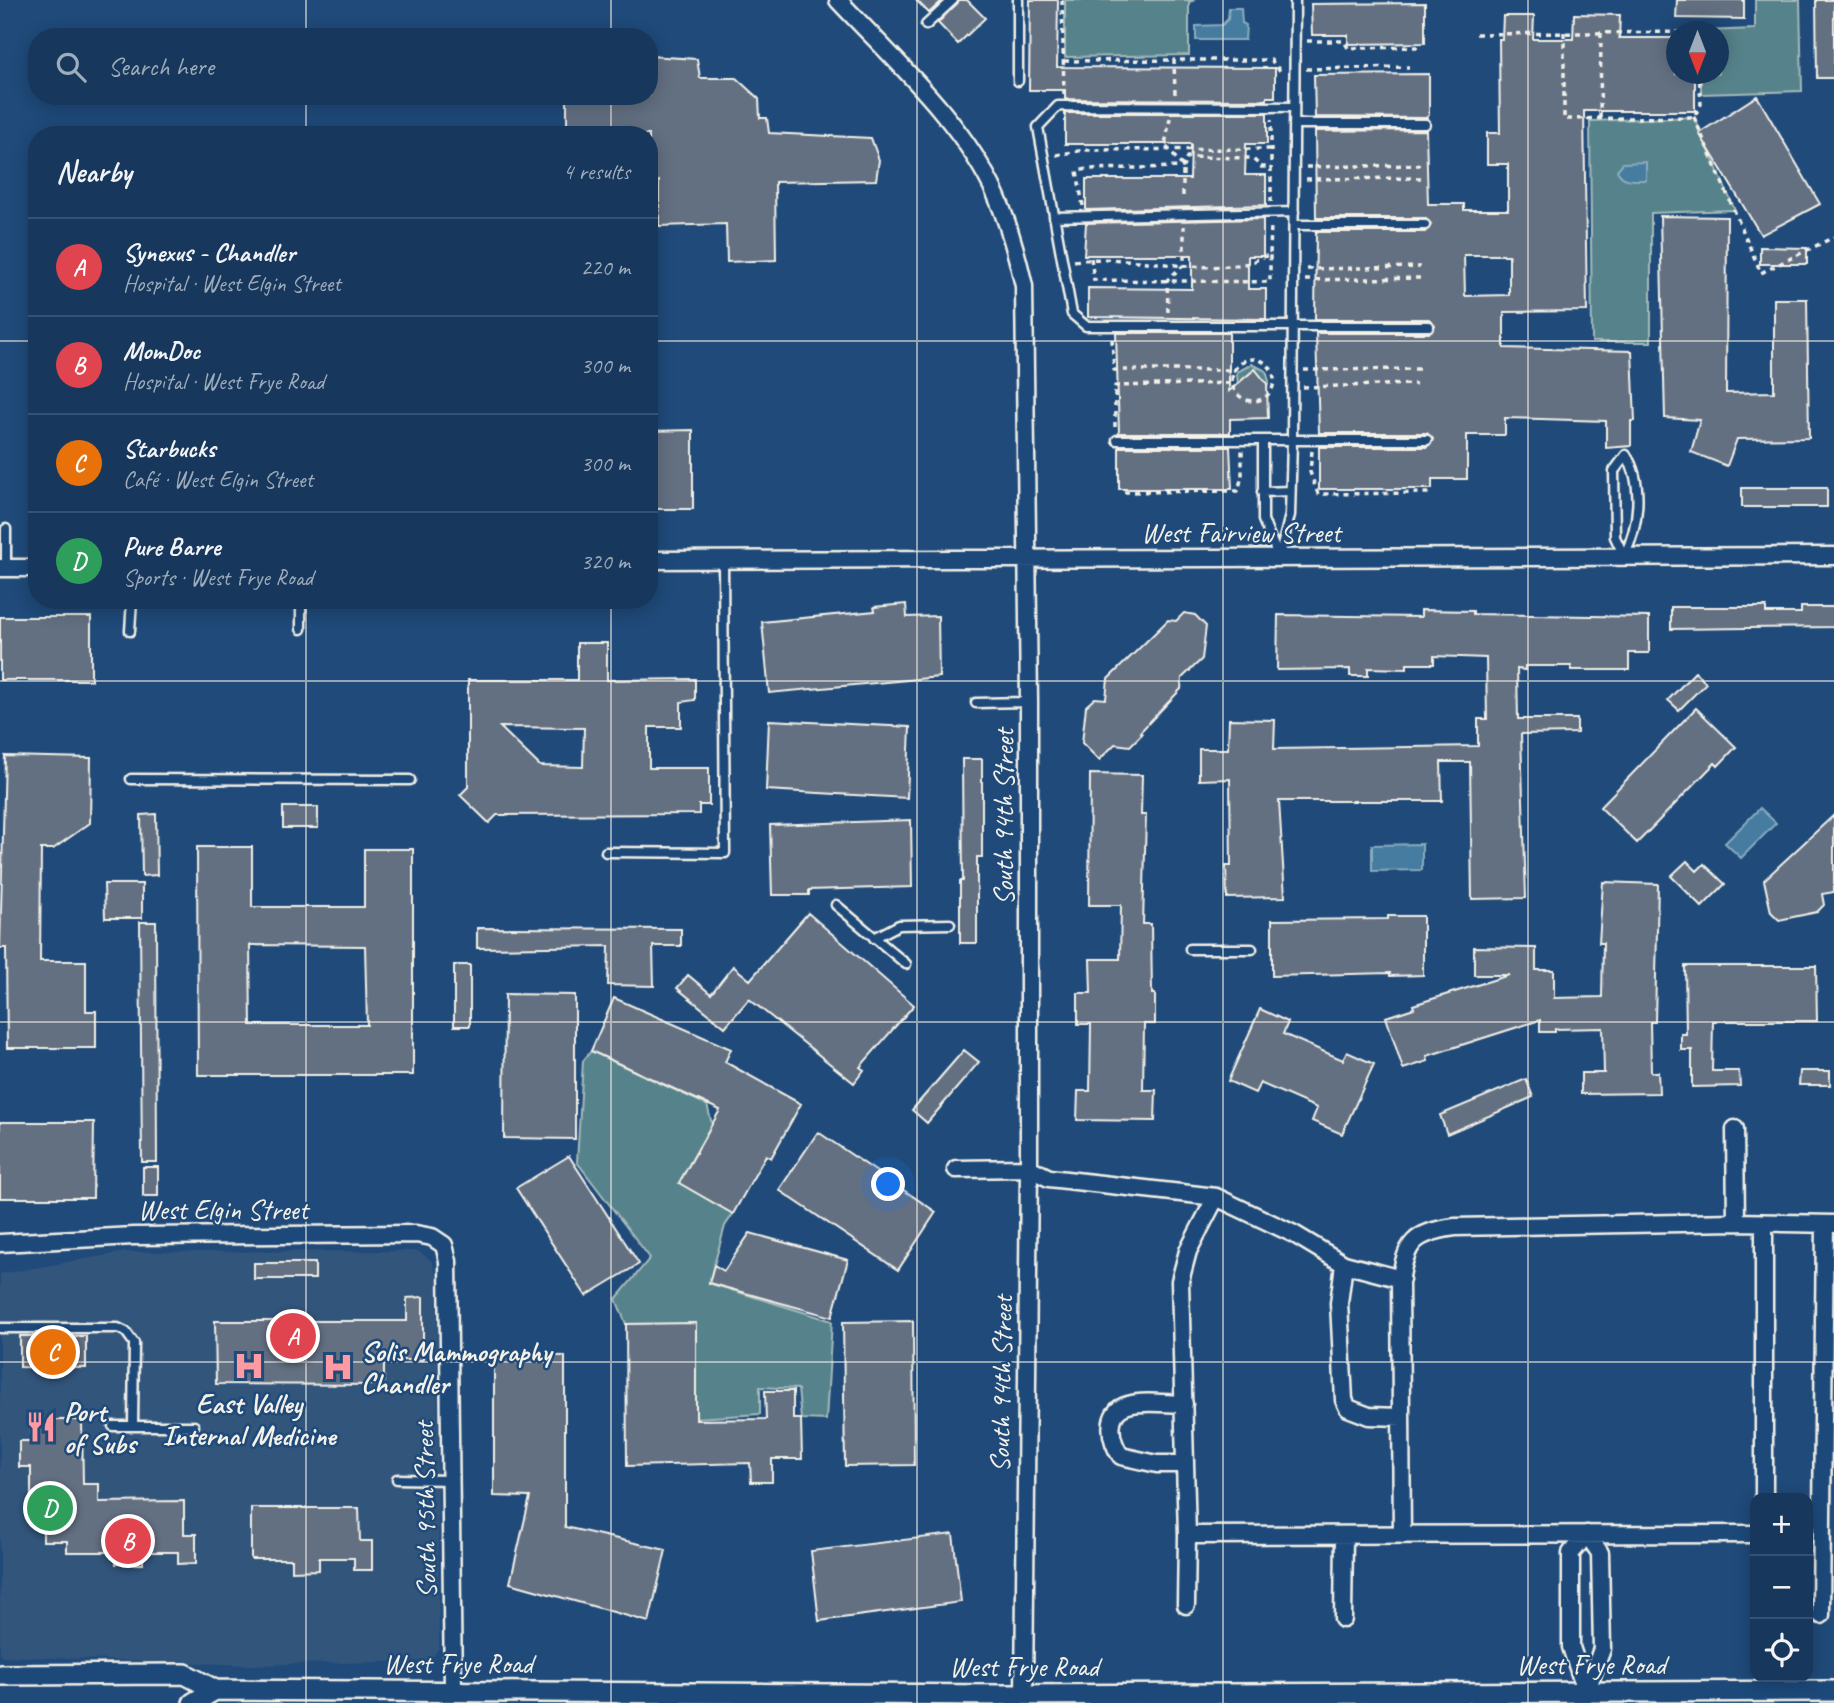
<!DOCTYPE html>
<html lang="en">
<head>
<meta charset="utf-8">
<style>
	body { margin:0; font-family:Caveat,sans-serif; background:#244365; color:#f1f3f6 }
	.controls { position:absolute; right:21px; bottom:21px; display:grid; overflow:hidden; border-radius:14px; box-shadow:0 4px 18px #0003 }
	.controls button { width:63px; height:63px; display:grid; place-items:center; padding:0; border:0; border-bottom:2px solid #365272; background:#17385c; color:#f1f3f6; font:35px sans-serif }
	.compass { position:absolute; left:1666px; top:21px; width:63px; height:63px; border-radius:50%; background:#17385c; box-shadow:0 4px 18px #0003; rotate:180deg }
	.you { position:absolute; left:889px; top:1185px; width:24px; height:24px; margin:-18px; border:5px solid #fff; border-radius:50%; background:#1a73e8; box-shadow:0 0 0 10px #1a73e833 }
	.badge { display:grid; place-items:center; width:46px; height:46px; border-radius:50%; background:#8bbbb9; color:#fff; font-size:23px; font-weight:700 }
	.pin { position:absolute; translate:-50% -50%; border:4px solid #fff; box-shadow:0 2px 7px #0006 }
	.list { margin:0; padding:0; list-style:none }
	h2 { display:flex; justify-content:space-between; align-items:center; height:91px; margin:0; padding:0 28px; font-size:30px }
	h2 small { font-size:23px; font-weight:400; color:#9eacbb }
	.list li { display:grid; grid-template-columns:46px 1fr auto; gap:21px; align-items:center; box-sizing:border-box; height:98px; padding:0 28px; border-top:2px solid #365272 }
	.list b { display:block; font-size:26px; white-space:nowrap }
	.list p { margin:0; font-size:23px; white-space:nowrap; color:#9eacbb }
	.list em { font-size:23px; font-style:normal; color:#9eacbb }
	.icon { flex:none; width:38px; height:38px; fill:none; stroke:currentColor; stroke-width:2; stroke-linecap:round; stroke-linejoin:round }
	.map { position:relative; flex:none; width:1834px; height:1703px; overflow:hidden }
	.search { position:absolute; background:#17385c; box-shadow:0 4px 18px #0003; left:28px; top:28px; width:630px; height:77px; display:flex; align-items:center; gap:18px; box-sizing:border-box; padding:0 24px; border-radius:28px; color:#9eacbb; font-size:26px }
	.panel { position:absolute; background:#17385c; box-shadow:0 4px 18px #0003; left:28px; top:126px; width:630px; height:483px; border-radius:28px }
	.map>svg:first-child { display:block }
</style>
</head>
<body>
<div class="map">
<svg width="1834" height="1703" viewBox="0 0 1834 1703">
	<rect width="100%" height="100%" fill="#1f4a7a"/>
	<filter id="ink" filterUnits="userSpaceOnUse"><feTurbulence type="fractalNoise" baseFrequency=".0143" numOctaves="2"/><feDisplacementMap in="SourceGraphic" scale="14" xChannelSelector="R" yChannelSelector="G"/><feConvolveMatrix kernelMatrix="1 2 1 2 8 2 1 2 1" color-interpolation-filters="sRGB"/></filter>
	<g filter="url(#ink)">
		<path fill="#33557c" d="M418,1251L432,1261L437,1277L439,1648L430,1661L249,1665L0,1656V1274L125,1252Z"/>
		<path fill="#56838b" stroke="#a5baba" stroke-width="2" d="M1065,0H1195L1189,2V55L1065,57Z
			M1755,0H1800L1802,91L1701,94V74H1718V32L1703,31L1755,29Z
			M1694,117L1735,210L1651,213V342H1592L1590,121Z
			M1252,364L1266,371L1269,381L1266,391L1238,389L1237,372Z
			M591,1051L707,1105L712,1124L679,1183L733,1214L725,1226L709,1283L832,1321L826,1420L801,1419L798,1389L760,1387V1414L696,1418V1324H626L616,1299L650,1258L577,1162L583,1061Z"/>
		<path fill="#447ca0" stroke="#8aabbd" stroke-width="2" d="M1229,8H1241L1242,23L1246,25L1245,40H1196V26L1222,25L1228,19Z
			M1646,162V180C1634,180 1622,182 1617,170L1623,163Z
			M1760,808L1776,823L1741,858L1725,843Z
			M1422,844V870L1372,871V845Z"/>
		<path fill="#636f82" stroke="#f4f1e8" stroke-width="2" fill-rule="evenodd" d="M916,0H943L929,13Z
			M959,0H967L985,18L958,44L938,23Z
			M1030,0H1058L1057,67L1275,68V97H1267V100L1065,99V90H1029Z
			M1677,0H1744V19L1676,18Z
			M1816,0H1834V78H1817Z
			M1425,3V43L1348,44V35H1312L1311,4Z
			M1574,14L1620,15L1619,38H1676V74H1695V111H1584L1587,311L1504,312V348L1632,351L1635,421H1631V446L1606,448V421L1505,418V435H1467V479H1432V489H1319V447H1427L1433,439L1427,433H1319L1316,333H1429L1435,325L1429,319H1315L1316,232H1425L1431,224L1425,218H1316L1315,131L1426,130L1428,204H1464V210H1508V164H1487V133H1500L1499,39H1502L1503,16H1534L1533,39H1573ZM1464,255H1509V295L1465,296Z
			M649,56L697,59L700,78H736L759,99L760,118H767L769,133L871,138L879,160L876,180L775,182L776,260L727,262L726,224L659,226V181H649V135H567V96H649Z
			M1429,74V115L1426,118L1315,117L1314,75Z
			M1757,96L1820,204L1761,235L1699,133Z
			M1065,113H1267V144H1246L1245,175H1266V205L1086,210V179H1190L1191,144H1065Z
			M1660,216L1727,217L1726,393L1774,392V299H1807L1809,438L1737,439L1727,466L1691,452L1700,420L1665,418Z
			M1263,219V256H1248V289H1266V319L1088,317V288L1192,289V255H1084L1086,223Z
			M1760,247L1807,248V264H1760Z
			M1116,333H1229V391L1255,369L1267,384L1268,418L1230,419V433H1119Z
			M693,430V509H649V431Z
			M1119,447H1230L1232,489H1119Z
			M1742,488H1827V507H1742Z
			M906,604L907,617L938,616L939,677L769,693L762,622L875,611L874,607Z
			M1671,607H1766V613H1801V607H1834V627L1671,629Z
			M1421,610L1473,611V614L1649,617V653H1629V670H1571V666H1525V670L1517,669L1518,719H1577V733L1521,734L1526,898L1472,899L1470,762H1441L1442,801H1279L1285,897L1227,898L1226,866H1231L1230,779L1199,780V749H1228L1229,719L1275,720L1274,749L1478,746V719H1487L1486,658L1434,656V664H1407V669L1368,668V676H1350V669L1277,670L1278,615L1421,617Z
			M1184,613L1195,615L1206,626L1202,659L1182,678L1181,689L1140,732L1142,734L1130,746L1115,744L1099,760L1082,743L1086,706L1095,698L1106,699L1108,679L1168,620L1176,621Z
			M0,617H91V680H0Z
			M577,643H607V680L695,679V700L681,702V727H649V768H709V805H699V814L497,815L489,823L460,795L468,787V680H577ZM500,727L584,728L583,767L540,766Z
			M1695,672L1706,683L1679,710L1668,700Z
			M1696,708L1736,747L1718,766L1715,763L1637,843L1600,807Z
			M769,720L910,727L907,798L766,790Z
			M5,756L91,758L90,823L53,849H41L40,961H86V1011H96V1048H7L6,948H0Z
			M962,759H982V857H977V943H960V881H963Z
			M1090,774L1142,775L1141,815H1146L1143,924H1151L1152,994H1155V1024H1144L1143,1090H1156L1155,1121L1077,1120L1078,1091H1090L1091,1024H1078V993H1091L1090,959H1120L1121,905H1089Z
			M283,807H318V828H283Z
			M156,814L157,875L142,876L141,815Z
			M1834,815V892L1822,894L1824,905L1817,912L1779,920L1771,912L1764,880Z
			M911,820L912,887L809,890V895H772L770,825Z
			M197,847H252V907H364V849H413V1075H198ZM250,945L365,946L367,1025H251Z
			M1687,861L1697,871L1704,864L1725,884L1702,907L1671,876Z
			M1603,882L1658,884L1655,1022H1650L1651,1072H1658L1659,1093L1581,1094V1073H1604L1603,1028L1555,1029V1032H1540V1020L1427,1056L1428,1061L1403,1069L1386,1017L1414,1008L1413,1005L1509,975H1474V947L1536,948V970H1554V998L1602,997L1603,943H1599Z
			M104,884H142V918H105Z
			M808,913L914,1005L860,1067L864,1070L854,1083L749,999L725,1027L677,988L688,975L711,994L733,966L750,980Z
			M1388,916H1423V975L1390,976V973L1272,976V920L1388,919Z
			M140,922H156L157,1162H142Z
			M477,928L681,929V946H653L654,986L608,985L609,946L477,948Z
			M454,965H470V1026H454Z
			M1685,966H1816L1817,1021H1713L1712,1071H1739L1740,1086L1692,1087V1050H1681V1034H1686Z
			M505,994L575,995V1139L504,1138Z
			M614,998L731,1049L725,1062L801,1104L771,1158L766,1155L733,1214L679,1183L720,1110L591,1051Z
			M1260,1009L1288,1022L1283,1034L1343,1060L1347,1052L1374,1064L1342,1134L1312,1121L1317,1108L1260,1083L1255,1093L1228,1081Z
			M964,1050L979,1062L927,1123L912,1110Z
			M1800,1071H1830V1085H1799Z
			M1526,1079L1533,1097L1447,1134L1440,1115Z
			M0,1122H94L93,1198H0Z
			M818,1132L936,1212L898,1270L779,1190Z
			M569,1156L639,1264L586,1296L516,1188Z
			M143,1167H158V1196H143Z
			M750,1233L848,1260L832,1317L709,1283L714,1265L724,1271Z
			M254,1263H315V1279H254Z
			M423,1297V1360H384V1385L216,1384L215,1321H407V1298Z
			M913,1321L914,1465L845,1466L843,1322Z
			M696,1323V1420L766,1419L765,1391H793V1419H801L802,1459H772V1482H751L750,1463L627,1466L626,1324Z
			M20,1336H86V1368L20,1367Z
			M494,1355L565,1356V1527L666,1550L649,1622L510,1583L530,1497L494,1496Z
			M31,1420H82L83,1484H99V1502L184,1501V1534H196V1563L178,1564V1552H143V1564H116V1552H67V1541H43V1514H31V1467H19V1441H31Z
			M251,1508H359L360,1541H372V1570H354V1558H319V1570L292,1571V1559H251Z
			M953,1534L961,1602L819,1621L811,1551Z"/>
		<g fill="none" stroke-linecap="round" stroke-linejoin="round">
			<g stroke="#f4f1e8" stroke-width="13">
				<path id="service" d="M1018,0V81
					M926,25L953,0
					M1294,107L1058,106L1038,127L1072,314L1086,326H1429
					M1294,124H1425
					M1054,217L1294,212
					M1294,225H1425
					M1117,440H1427
					M1263,440V520L1279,558
					M1626,455C1644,483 1639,527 1624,556L1615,537L1614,471Z
					M1262,492L1290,491
					M6,529V568
					M1279,558L1290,515L1292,440L1295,0
					M301,629V600
					M130,631L132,600
					M976,703L1029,702
					M131,779L410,780
					M606,852L725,853L723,560
					M836,905L906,964
					M874,938L899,925L950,924
					M1190,949H1252
					M0,1328H118L126,1332L134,1343L133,1426
					M113,1426H194
					M397,1479L451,1480"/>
			</g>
			<g stroke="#f4f1e8" stroke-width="21">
				<path id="minor" d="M838,0C893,59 962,120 996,195C1009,224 1017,255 1024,286L1029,702V1168L1024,1695
					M649,560L1834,556
					M0,568H37
					M1735,1129L1736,1222
					M956,1169L1029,1168L1049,1178L1216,1197L1188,1251L1180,1281L1187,1535L1755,1534
					M1216,1197L1294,1234L1344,1264
					M1764,1223V1498
					M0,1243L134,1236L416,1234L432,1237L444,1245L448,1261L453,1690
					M1401,1279L1344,1264L1339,1303L1344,1400L1348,1408L1369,1416L1401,1417
					M1184,1404C1167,1404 1144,1400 1128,1405C1104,1411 1110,1442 1121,1456L1157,1464H1185
					M1587,1534L1600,1553L1602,1649L1586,1692L1571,1647V1553Z
					M1402,1535L1400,1283C1406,1242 1413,1233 1455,1227L1736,1222L1834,1224
					M1186,1605L1187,1535
					M1821,1615L1825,1224
					M1343,1619L1344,1535"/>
			</g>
			<g stroke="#f4f1e8" stroke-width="24">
				<path id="tertiary" d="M0,1675L185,1674L215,1690L1004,1695L1834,1691
					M193,1703L215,1690"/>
			</g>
			<path stroke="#f4f1e8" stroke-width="3.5" stroke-dasharray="5 5" stroke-linecap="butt" d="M1062,0L1064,94
				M1564,32V119L1694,117L1701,104L1699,74
				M1476,34L1694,32
				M1307,41H1344L1348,48L1420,47
				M1064,61L1174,60
				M1306,69L1409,67
				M1175,94L1174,60H1271L1281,72
				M1694,117L1761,273L1834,237
				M1170,118L1165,145L1183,167V201
				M1600,118L1601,32
				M1056,155L1084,150L1271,149
				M1306,167L1420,165
				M1306,179L1423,178
				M1271,202V120
				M1083,206L1077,171L1088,169L1183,167L1187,157L1252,158L1261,167H1271
				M1091,258L1094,280L1270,282V255
				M1074,261C1130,253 1188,274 1244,264C1253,263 1260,257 1270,255L1271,224
				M1307,269L1420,267
				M1305,280L1422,278
				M1168,312L1167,280L1184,265V226
				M1112,339L1114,370H1235
				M1232 380a21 21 0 1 1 42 0a21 21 0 1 1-42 0Z
				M1304,370L1424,369
				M1303,387L1416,384
				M1115,427V386L1233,383
				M1312,451L1310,472L1318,494L1432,493
				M1124,492L1238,491L1242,476V450"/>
			<use href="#service" stroke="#1f4a7a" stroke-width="8"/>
			<use href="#minor" stroke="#1f4a7a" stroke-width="16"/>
			<use href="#tertiary" stroke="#1f4a7a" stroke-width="19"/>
		</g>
	</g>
	<path fill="none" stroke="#f4f1e8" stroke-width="2" stroke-opacity="0.55" d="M306,0V37M611,0V37M917,0V1703M1223,0V1703M1528,0V1703M306,96V135M611,96V135M0,341H37M649,341H1834M306,600V1703M611,600V1703M0,681H1834M0,1022H1834M0,1362H1834"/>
	<defs>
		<g id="hospital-bare" transform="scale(2.415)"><path d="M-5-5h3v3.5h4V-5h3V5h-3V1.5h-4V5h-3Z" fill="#ff9aa2" stroke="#1f4a7a" stroke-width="2.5" paint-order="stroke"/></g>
		<g id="restaurant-bare" transform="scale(2.415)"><path d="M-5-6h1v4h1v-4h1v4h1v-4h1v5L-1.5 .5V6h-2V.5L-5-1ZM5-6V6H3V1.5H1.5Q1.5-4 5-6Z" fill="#ff9aa2" stroke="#1f4a7a" stroke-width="2.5" paint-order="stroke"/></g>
	</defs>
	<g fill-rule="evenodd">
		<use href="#hospital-bare" x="249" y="1366"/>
		<use href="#hospital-bare" x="338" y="1367"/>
		<use href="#restaurant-bare" x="41" y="1427"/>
	</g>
	<g text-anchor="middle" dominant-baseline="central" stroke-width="5" stroke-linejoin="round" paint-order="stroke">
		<g font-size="28" fill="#f4f1e8" stroke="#1f4a7a">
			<text x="1241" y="532">West Fairview Street</text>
			<text transform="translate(1003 817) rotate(-90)">South 94th Street</text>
			<text x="223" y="1209">West Elgin Street</text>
			<text transform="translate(1001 1384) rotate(-89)">South 94th Street</text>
			<text transform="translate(425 1510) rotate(-91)">South 95th Street</text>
			<text x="458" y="1663">West Frye Road</text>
			<text x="1591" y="1664">West Frye Road</text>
			<text x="1024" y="1666">West Frye Road</text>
		</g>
		<g font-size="28" font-weight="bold" fill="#f4f1e8" stroke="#1f4a7a" text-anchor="start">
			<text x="361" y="1351">Solis Mammography<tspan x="361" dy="32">Chandler</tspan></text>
			<text x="249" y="1403" text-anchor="middle">East Valley<tspan x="249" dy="32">Internal Medicine</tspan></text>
			<text x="64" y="1411">Port<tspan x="64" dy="32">of Subs</tspan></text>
		</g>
	</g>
</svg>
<div class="controls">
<button>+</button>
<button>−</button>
<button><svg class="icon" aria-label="locate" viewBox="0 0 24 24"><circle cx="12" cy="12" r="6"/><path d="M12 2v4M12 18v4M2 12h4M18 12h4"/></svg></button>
</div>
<svg class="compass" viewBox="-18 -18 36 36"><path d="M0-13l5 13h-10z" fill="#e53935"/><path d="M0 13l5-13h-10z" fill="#9eacbb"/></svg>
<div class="you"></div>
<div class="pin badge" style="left:293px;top:1336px;background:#e0444e">A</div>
<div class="pin badge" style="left:128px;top:1541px;background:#e0444e">B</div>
<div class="pin badge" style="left:53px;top:1352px;background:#e8710a">C</div>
<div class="pin badge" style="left:50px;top:1508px;background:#2e9e5b">D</div>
<div class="search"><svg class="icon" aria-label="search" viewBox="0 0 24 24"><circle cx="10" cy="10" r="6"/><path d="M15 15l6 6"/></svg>Search here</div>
<section class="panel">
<h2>Nearby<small>4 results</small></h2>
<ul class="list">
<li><span class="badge" style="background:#e0444e">A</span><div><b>Synexus - Chandler</b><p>Hospital · West Elgin Street</p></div><em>220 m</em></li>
<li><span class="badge" style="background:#e0444e">B</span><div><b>MomDoc</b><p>Hospital · West Frye Road</p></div><em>300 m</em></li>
<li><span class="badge" style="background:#e8710a">C</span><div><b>Starbucks</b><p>Café · West Elgin Street</p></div><em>300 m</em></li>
<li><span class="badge" style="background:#2e9e5b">D</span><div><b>Pure Barre</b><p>Sports · West Frye Road</p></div><em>320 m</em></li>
</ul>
</section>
</div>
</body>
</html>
